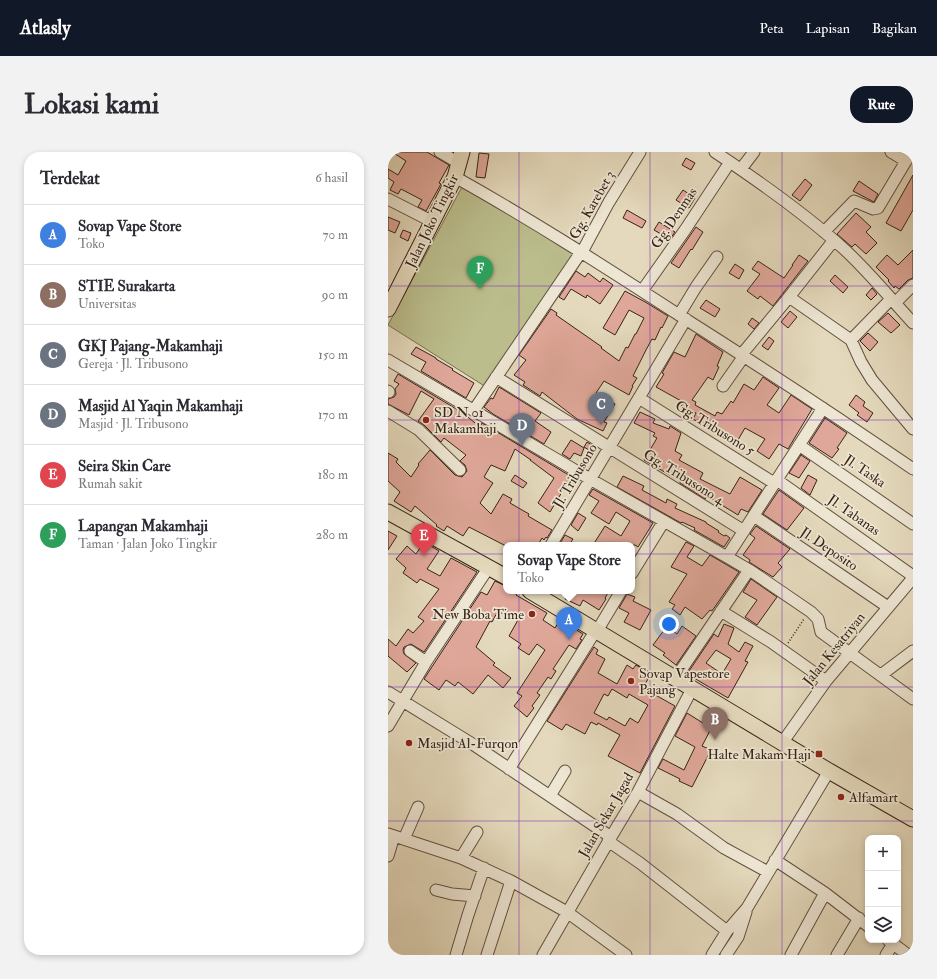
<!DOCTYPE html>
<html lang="id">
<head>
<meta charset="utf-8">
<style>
	body { margin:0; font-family:"IM FELL Double Pica",serif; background:#f2f2f3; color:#2b2b33 }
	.controls { position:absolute; right:12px; bottom:12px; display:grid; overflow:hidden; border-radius:8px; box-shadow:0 2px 6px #0003 }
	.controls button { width:36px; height:36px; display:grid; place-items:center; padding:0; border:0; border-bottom:1px solid #e1e1e2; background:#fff; color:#2b2b33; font:20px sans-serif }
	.you { position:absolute; left:281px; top:472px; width:14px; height:14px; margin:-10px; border:3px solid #fff; border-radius:50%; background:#1a73e8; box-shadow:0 0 0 6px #1a73e833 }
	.badge { display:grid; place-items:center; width:26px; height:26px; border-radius:50%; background:#111827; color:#fff; font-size:13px; font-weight:700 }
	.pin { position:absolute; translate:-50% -33px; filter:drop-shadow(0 1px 2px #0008) }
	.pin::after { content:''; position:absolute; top:21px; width:14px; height:12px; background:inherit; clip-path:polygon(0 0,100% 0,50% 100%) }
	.popup { position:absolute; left:115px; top:390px; width:132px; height:52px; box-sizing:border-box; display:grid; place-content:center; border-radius:8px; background:#fff; filter:drop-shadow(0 1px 3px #0005); font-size:13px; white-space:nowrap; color:#7c7c81 }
	.popup b { font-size:15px; color:#2b2b33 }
	.popup::after { content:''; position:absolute; left:50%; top:100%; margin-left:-8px; border:8px solid transparent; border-top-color:#fff }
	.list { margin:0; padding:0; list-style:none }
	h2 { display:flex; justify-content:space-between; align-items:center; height:52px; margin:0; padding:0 16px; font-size:17px }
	h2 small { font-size:13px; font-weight:400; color:#7c7c81 }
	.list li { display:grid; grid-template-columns:26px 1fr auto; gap:12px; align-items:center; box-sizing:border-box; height:60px; padding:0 16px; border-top:1px solid #e1e1e2 }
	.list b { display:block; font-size:15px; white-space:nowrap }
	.list p { margin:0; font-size:13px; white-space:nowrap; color:#7c7c81 }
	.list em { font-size:13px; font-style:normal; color:#7c7c81 }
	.icon { flex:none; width:22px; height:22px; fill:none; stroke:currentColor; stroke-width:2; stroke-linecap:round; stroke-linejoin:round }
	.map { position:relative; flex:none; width:525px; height:803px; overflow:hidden; border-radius:16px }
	header { display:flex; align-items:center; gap:24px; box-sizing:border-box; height:56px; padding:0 20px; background:#111827; color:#fff }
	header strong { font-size:19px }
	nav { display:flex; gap:22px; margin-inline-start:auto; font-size:14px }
	.intro { display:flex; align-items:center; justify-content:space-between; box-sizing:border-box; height:96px; padding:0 24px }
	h1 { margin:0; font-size:28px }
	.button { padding:10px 18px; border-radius:16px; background:#111827; color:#fff; font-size:14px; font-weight:700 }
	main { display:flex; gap:24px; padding:0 24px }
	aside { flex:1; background:#fff; border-radius:16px; box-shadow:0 2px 6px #0003 }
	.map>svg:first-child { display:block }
</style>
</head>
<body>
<header>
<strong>Atlasly</strong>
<nav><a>Peta</a><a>Lapisan</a><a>Bagikan</a></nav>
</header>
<div class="intro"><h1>Lokasi kami</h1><a class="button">Rute</a></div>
<main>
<aside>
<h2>Terdekat<small>6 hasil</small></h2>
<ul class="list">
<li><span class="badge" style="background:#3f7fe0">A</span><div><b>Sovap Vape Store</b><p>Toko</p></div><em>70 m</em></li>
<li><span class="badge" style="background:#8d6e63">B</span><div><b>STIE Surakarta</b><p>Universitas</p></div><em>90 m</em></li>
<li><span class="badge" style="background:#6b7280">C</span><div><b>GKJ Pajang-Makamhaji</b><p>Gereja · Jl. Tribusono</p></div><em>150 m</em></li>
<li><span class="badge" style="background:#6b7280">D</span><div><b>Masjid Al Yaqin Makamhaji</b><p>Masjid · Jl. Tribusono</p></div><em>170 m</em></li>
<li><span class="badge" style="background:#e0444e">E</span><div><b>Seira Skin Care</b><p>Rumah sakit</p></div><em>180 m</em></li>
<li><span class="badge" style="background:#2e9e5b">F</span><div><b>Lapangan Makamhaji</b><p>Taman · Jalan Joko Tingkir</p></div><em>280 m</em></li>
</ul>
</aside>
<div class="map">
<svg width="525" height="803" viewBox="0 0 525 803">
	<rect width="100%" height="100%" fill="#e4d9bc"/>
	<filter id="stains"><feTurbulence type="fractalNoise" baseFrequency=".005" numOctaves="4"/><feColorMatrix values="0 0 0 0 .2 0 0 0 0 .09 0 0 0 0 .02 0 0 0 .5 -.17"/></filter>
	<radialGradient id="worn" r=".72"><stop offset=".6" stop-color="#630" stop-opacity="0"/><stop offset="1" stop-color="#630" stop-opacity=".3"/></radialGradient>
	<path fill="#bbbd8c" stroke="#7a7052" d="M75,33L188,102L98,235L0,173Z"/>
	<path fill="#dfa799" stroke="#382317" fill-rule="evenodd" d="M4,0H39L61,13L51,31L53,32L38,59L30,55L34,48L13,37L10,42L2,38L6,30L0,26V17L10,23L18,9Z
		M91,1L101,2L97,26L88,25Z
		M298,6L307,11L303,18L294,13Z
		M525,23V58L513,79L498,71Z
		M417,27L424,33L412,49L404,43Z
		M471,29L490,42L486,50L465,39Z
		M295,38L307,46L301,56L288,48Z
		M239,58L258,69L254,76L235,66Z
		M468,61L483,75L478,80L489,91L478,102L467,92L464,95L449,82Z
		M0,65L12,70L7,81L0,78Z
		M271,70L287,80L282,87L266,78Z
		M308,75L315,80L304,98L303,97L291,116L283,111Z
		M15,78L23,81L20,89L12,85Z
		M525,98V126L520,128L511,137L507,134L506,136L500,129L501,128L488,115L499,103L510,113Z
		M411,103L420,109L385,154L372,144L370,147L359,139L372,122L364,117L370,109L396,126L405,113H404Z
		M347,112L356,118L351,127L341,121Z
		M188,119L197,125L200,121L212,130L215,126L225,133L212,152L199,143L198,146L183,137L176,148L171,145Z
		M447,123L460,135L455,141L442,129Z
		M484,136L489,142L483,148L478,143Z
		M237,139L259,151L280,164L274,176L273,175L267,188L264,187L258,198L245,224L249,226L244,234H245L241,243L216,229L208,241L227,252L216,270L219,271L215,279L189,267L154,240L152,244L135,233L137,230L126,223L138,208L131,203L163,157L169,161L168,163L214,195L213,196L231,209L238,195L240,196L247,182H248L256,166L241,158L227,183L215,176Z
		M318,148L332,157L327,165L312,156Z
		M402,159L409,165L400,176L393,170Z
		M500,161L512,173L503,181L490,170Z
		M364,166L371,171L366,177L360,172Z
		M480,181L490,190L482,199L472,189Z
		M308,182L335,200L329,214L331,215L325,228L320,225L304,248L308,250L307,253L327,264L329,260L334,262L343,249L345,251L356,232L366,238L375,225L391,236L379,253L391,261L403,243L424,257L400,297L391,292L381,307L369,299L377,287L357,276L347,293L341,289L343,285L320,272L318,275L305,267L308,261L293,255L295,250L268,235L276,222L274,221L286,200L297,205Z
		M381,185L386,189L380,198L374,194Z
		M28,195L48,206V207L65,217L64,218L86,231L78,246L33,219L38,210L23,202Z
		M10,222L75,261L92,275L94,271L189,328L185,334L180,330L162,360L150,351L166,326L142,308H143L127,297L117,319L103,313L96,325L105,331L92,351L103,362L115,342L124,347L122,351L141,362L140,364L164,378L159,386L158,385L156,388L154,386L150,393H116L81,375L75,384L59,374L56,379L48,374L49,373L27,354L23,360L6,349L12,340L0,329V301L10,307L8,310L23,325L31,313L30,312L42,298L67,323L74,325L79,319L77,313L72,309L78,303L56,286L53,290L36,273L30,269L46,247L33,239L21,263L0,252V247L6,245L8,242L7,237L11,232L6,229Z
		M111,235L153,261L147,269L163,280L156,292L105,262L96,255L103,246L105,247Z
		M468,243L477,250L475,254L485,261L479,270L469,263L471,261L461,253Z
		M252,260L267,267L265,271L281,277L282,274L293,281L287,299L294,303L291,308L315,321L312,327L342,342L352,325L374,338L360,360L353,357L350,363L319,344L317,347L292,331V329L256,308L269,286L265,284L267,281L246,271Z
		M437,266L459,281L449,296L451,297L444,306L421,291Z
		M183,288L196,296L193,304L186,301L182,307L174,302Z
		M199,290L207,295L204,300L196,295Z
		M413,303L422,309L411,326L401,321Z
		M127,323L139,331L135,336L123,329Z
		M420,323L429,328L422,343L413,336Z
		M235,324L256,334L254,338L278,351L279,347L289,352L287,356L318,370V371L331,379L330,380L336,384L338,383L342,386L336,395L306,378L307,376L294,370L293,371L229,335Z
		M205,337L265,371L250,395L247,393H205L217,374L233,384L242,369L228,360L221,372L203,361L211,349L201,343Z
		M391,338L416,356L399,378L375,362Z
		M190,361L198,366L190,379L183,373Z
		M368,374L402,397L390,411L394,415L385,425L361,410L362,408L355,403L367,386L362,382Z
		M0,379L9,384L0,398Z
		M177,383L185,387L181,393H171Z
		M36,390L51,399L39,417L52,424L63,406L89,420L36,500L23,492L16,495L15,498L16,502L28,511L19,520L0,504V487L8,494L20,477L25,481L36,469L30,465L51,437L32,427L29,431L15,421L18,416L8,407L19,394L28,402Z
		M298,390L306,394L299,405L314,414L322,403L351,420L324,459L322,458L314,467L297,455L292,463L284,457L287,453L281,450L299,422L283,415Z
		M363,427L389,445L369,473L357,465L369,448L355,440Z
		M107,429L118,434V439H130L128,443L159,461L155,468L167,476L172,468L195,482L192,487L194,488L188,497L181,493L165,517L168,519L163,527L160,525L149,541L152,543L144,554L146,556L139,565L126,554L134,544L129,541L157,498L149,492L141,503L130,496L133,492L121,484L131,466L118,459L115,462L110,459L104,470L102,469L88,495L107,511L105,513L123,526L115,536L100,523L85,542L70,530L67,534L58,528L51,538L36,527L93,440L99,443Z
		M181,439H221L217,446L218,447L211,458L195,448L192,454L177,447Z
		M239,442L247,445L245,449L263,458L252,478L236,470L241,461L231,456Z
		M336,472L346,476L340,492L351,500L357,490L365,494L357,509L360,510L340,546L299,522L326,482L330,485ZM328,498L343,507L334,522L318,511Z
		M279,474L289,482L294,474L308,484L288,513L275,503L277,501L265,493Z
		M206,495L210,498L208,502L217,507L210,521L229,532L239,513L245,517L248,513L256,518L253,522L260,527L255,536L287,554L252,621L220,604L232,583L210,571L209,573L203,570L197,582L178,572L174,578L159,569ZM224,537L239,546L241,542L260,553L250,571L242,566L237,574L221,565L219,568L206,561L216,542L220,544Z
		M299,561L315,571L319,564L327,569L314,594L323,598L304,635L291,629L292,627L270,616L275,607L296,618L307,595L287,584Z"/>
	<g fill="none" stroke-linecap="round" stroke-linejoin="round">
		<g stroke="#635040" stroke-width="13">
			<path id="minor" d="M52,0L71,11
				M327,0C372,30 416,61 456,97C481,120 502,146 525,171
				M503,0L518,9
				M353,17L366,0
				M67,25C144,68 217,115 291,163C370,213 448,264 525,317
				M0,47L45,70
				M436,80L466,49L485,57L490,56L518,9L525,0
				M446,88L401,145L463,188L473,210L484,228L525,277
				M194,100L221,50L252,0
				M254,139L297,78L342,10
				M507,151L525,133
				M291,163L308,135L329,105
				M463,188L503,147
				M354,202L401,145
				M0,208L202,327L339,405L363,419L423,460L430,467L433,480L525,547
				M108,225L356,379
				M335,234L356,204
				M0,239L1,240
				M251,246L386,331
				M86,258L193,100
				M0,259L31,278L72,318
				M411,293L525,372
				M389,328L525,424
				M366,364L500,455
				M163,393L298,167
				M339,405L435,256
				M244,421L276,369
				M333,459L383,490L438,529
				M209,479L233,439
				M22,499L38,510
				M493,523L525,499
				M287,527L361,418
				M0,540L86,593L223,685
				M0,574L38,510L101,415
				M394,591L438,529L525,426
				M121,617L208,478
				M250,640L289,662L336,696L380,720
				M162,644L177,619
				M0,682L73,706L123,729L179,760L238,803
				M16,687L30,655
				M220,689L252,711L339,779
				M0,704L6,684
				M73,706L89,680
				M387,708L437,741L480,774
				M48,738L64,742L87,744
				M500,788L520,803
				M68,803L80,763L96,716
				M99,803L123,729
				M155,803L223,685L250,640L304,537
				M324,803L339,779L359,756L441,619
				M338,803L350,785L358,760
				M403,803L437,741
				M449,803L471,766
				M498,803L505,792"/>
		</g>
		<g stroke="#382317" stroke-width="17">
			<path id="major" d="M0,157L67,25L74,0
				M0,360L118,425
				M142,439L441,619L525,667"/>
		</g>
		<path stroke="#382317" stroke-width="1.5" stroke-dasharray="1 2" stroke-linecap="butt" d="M400,491L416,467"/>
		<use href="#minor" stroke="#ede6d3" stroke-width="11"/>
		<use href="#major" stroke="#e4d9bc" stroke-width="15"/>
	</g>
	<path fill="none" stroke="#7b2cbf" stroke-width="1" stroke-opacity="0.55" d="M131,0V803M262,0V803M394,0V803M0,134H525M0,268H525M0,402H525M0,535H525M0,669H525"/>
	<g fill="#8f2418" stroke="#ede6d3" stroke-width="1.5">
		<circle cx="38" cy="268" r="4"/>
		<circle cx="144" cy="462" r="4"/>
		<circle cx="243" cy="529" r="4"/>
		<circle cx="21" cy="591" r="4"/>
		<rect x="427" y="598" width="8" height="8" rx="2"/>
		<circle cx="453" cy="645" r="4"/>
	</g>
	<g text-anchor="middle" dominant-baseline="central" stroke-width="3.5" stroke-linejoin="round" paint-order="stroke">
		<g font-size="14" fill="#382317" stroke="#ede6d3">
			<text transform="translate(204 53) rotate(-60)">Gg. Karebet 3</text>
			<text transform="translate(286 66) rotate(-56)">Gg. Denmas</text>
			<text transform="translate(44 69) rotate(-64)">Jalan Joko Tingkir</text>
			<text transform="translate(327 276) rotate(32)">Gg. Tribusono 5</text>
			<text transform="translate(477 319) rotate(34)">Jl. Taska</text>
			<text transform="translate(187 324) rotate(-59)">Jl. Tribusono</text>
			<text transform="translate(296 325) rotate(32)">Gg. Tribusono 4</text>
			<text transform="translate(466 363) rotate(35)">Jl. Tabanas</text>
			<text transform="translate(441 397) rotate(34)">Jl. Deposito</text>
			<text transform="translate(446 497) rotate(-51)">Jalan Kesatriyan</text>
			<text transform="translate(218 663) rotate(-60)">Jalan Sekar Jagad</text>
		</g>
		<g font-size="14" fill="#382317" stroke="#ede6d3" text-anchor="start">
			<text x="46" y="260">SD N 01<tspan x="46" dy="16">Makamhaji</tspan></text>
			<text x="136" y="462" text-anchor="end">New Boba Time</text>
			<text x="251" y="521">Sovap Vapestore<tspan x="251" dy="16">Pajang</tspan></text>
			<text x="29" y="591">Masjid Al-Furqon</text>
			<text x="423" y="602" text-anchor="end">Halte Makam Haji</text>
			<text x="461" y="645">Alfamart</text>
		</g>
	</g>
	<rect width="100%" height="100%" filter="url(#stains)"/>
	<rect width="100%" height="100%" fill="url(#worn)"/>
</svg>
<div class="controls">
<button>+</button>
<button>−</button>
<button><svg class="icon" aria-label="layers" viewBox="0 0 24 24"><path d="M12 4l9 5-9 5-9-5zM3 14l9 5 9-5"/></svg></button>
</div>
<div class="you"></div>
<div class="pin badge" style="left:181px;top:488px;background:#3f7fe0">A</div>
<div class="popup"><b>Sovap Vape Store</b>Toko</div>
<div class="pin badge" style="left:327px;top:588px;background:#8d6e63">B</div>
<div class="pin badge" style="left:213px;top:273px;background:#6b7280">C</div>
<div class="pin badge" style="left:134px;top:294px;background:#6b7280">D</div>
<div class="pin badge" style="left:36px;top:404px;background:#e0444e">E</div>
<div class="pin badge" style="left:92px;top:137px;background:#2e9e5b">F</div>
</div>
</main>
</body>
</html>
